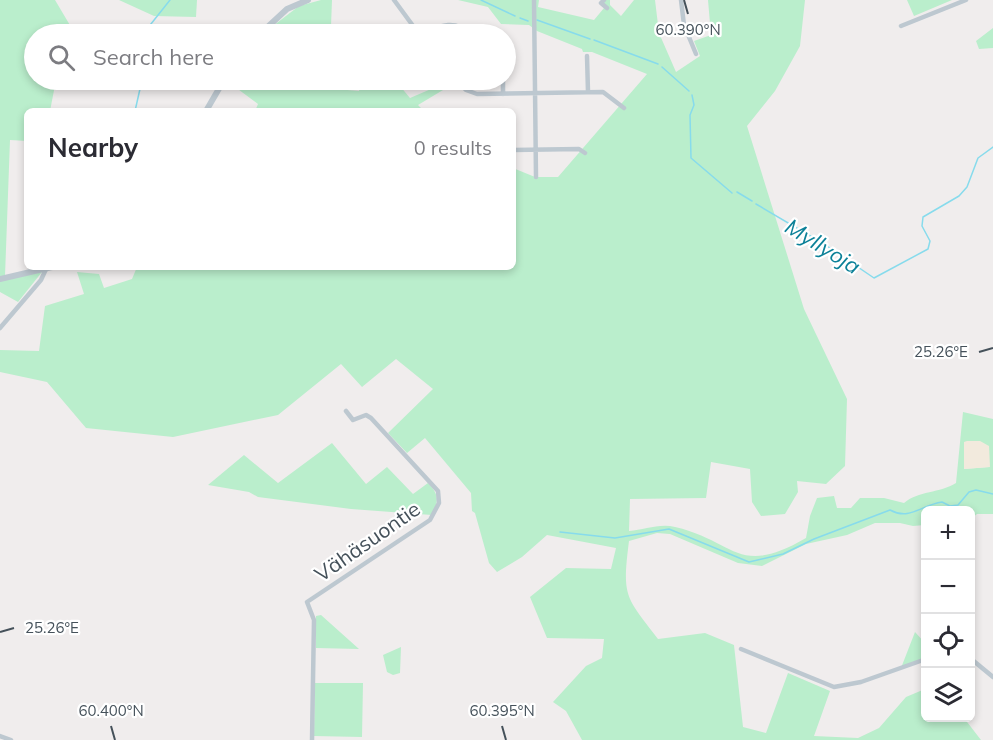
<!DOCTYPE html>
<html lang="en">
<head>
<meta charset="utf-8">
<style>
	body { margin:0; font-family:Mulish,sans-serif; background:#f2f2f3; color:#2b2b33 }
	.controls { position:absolute; right:18px; bottom:18px; display:grid; overflow:hidden; border-radius:9px; box-shadow:0 3px 9px #0003 }
	.controls button { width:54px; height:54px; display:grid; place-items:center; padding:0; border:0; border-bottom:2px solid #e1e1e2; background:#fff; color:#2b2b33; font:30px sans-serif }
	.list { margin:0; padding:0; list-style:none }
	h2 { display:flex; justify-content:space-between; align-items:center; height:78px; margin:0; padding:0 24px; font-size:26px }
	h2 small { font-size:20px; font-weight:400; color:#7c7c81 }
	.icon { flex:none; width:33px; height:33px; fill:none; stroke:currentColor; stroke-width:2; stroke-linecap:round; stroke-linejoin:round }
	.map { position:relative; flex:none; width:993px; height:740px; overflow:hidden }
	.search { position:absolute; background:#fff; box-shadow:0 3px 9px #0003; left:24px; top:24px; width:492px; height:66px; display:flex; align-items:center; gap:15px; box-sizing:border-box; padding:0 21px; border-radius:33px; color:#7c7c81; font-size:22px }
	.panel { position:absolute; background:#fff; box-shadow:0 3px 9px #0003; left:24px; top:108px; width:492px; height:162px; border-radius:9px }
	.map>svg:first-child { display:block }
</style>
</head>
<body>
<div class="map">
<svg width="993" height="740" viewBox="0 0 993 740">
	<rect width="100%" height="100%" fill="#f0eded"/>
	<path fill="#baeecc" fill-rule="evenodd" d="M0,0H55L74,32L34,34V80H56L50,111H27V141L10,140L5,276L0,277Z
		M119,0H197L196,17L154,16Z
		M321,0H332L331,26C312,31 287,43 269,29L299,6Z
		M458,0H539L538,7L594,20L604,8L602,0H610V5L621,16L634,0H655L659,33L676,72L700,56L694,41L711,35L708,0H805L800,46L775,91L747,126L804,309L847,399L845,466L826,484L797,481L798,492L785,514L761,516L752,502L750,469L711,462L706,498L630,499L629,531C644,530 660,523 675,527C736,541 737,578 806,538L810,516L817,498L834,496L837,508H851L860,498H884L904,503C918,491 940,493 956,483L963,412L993,419V514H977L971,519L970,510H926L925,525L913,526L900,523H875L847,535L806,544L762,566L738,563L670,534L657,533L629,541C622,597 625,596 658,639L705,633L734,645L743,727L766,733L788,673L830,691L814,736L858,738L879,728L906,697L925,689L926,718H964L981,740H582L566,711L553,702L586,666L602,658L604,639L547,638L530,597L566,568L611,569L616,548L547,535L522,557L497,572L489,563L475,513L472,511L471,493L425,438L407,453L388,433L433,389L396,359L362,387L341,364L278,415L173,437L86,428L47,382L0,372V350L39,351L45,306L84,294L77,272L99,274L104,288L132,279L137,267H513V168L535,177H558L647,74L592,52H583L582,49L537,31L529,25L501,24L488,7ZM965,442L989,467L964,469Z
		M907,0H952L914,16Z
		M993,28V48L979,49L976,41Z
		M228,80H301V86L359,91L361,80H395L410,98L452,80L453,84L418,105L424,111H255L258,104L227,81Z
		M42,272L18,302L0,292V281Z
		M332,443L366,484L387,467L413,494L428,483C439,494 439,501 432,515L351,509L258,497L249,492L208,485L244,455L278,483Z
		M321,615L359,649L316,648V616Z
		M915,632L925,643V659L901,668Z
		M401,647L400,673L393,675L387,672L383,655Z
		M315,683H363L362,737L314,736Z"/>
	<path fill="#f2eadd" d="M967,441H980L989,446L990,467L964,469V442Z"/>
	<g fill="none" stroke-linecap="round" stroke-linejoin="round">
		<path stroke="#87dbec" stroke-width="1.5" d="M481,0L515,16
			M520,18L528,21
			M537,20L590,39
			M143,34L170,0
			M594,40L658,64
			M662,67L689,91
			M692,95L694,105L690,115L691,158L732,193
			M135,111L142,80
			M737,192L752,201
			M756,204L824,244L874,278L928,249L930,241L922,226L923,217L959,196L967,187L978,158L993,147
			M560,532L615,538L669,529L749,562L783,554L814,539L890,510C910,521 921,505 942,502L950,506L958,505L969,492L976,490L993,494"/>
		<path stroke="#bdc8d0" stroke-width="4.5" d="M394,0L419,34
			M534,0L536,177
			M604,0L601,3L607,8
			M681,0L684,25L696,54
			M901,26L966,0
			M427,34C439,24 457,20 469,34
			M587,56L588,92
			M457,80L466,90L477,94L603,92L624,108
			M503,80V94
			M513,150L579,149L585,153
			M0,328L41,280L46,269
			M741,649L834,687L861,682L926,659
			M970,658L993,677
			M0,736L11,740
			M312,740L314,620L307,602L430,520L439,503L438,491L371,418L366,415L353,420L346,411"/>
		<path stroke="#bdc8d0" stroke-width="6" d="M260,34L287,9L308,0
			M206,111L224,80
			M0,279L52,267"/>
	</g>
	<path fill="none" stroke="#45515a" stroke-width="2" d="M684,0L688,14M979,352L993,348M0,632L14,628M111,726L115,740M502,726L506,740"/>
	<g text-anchor="middle" dominant-baseline="central" stroke-width="4.5" stroke-linejoin="round" paint-order="stroke">
		<g font-size="21" fill="#45515a" stroke="#fff">
			<text transform="translate(367 541) rotate(-35)">Vähäsuontie</text>
		</g>
		<g font-size="22" font-style="italic" fill="#0c8198" stroke="#fff">
			<text transform="translate(823 246) rotate(32)">Myllyoja</text>
		</g>
	</g>
	<g font-size="15" text-anchor="middle" fill="#45515a" stroke="#fff" stroke-width="4.5" stroke-linejoin="round" paint-order="stroke">
		<text x="688" y="35">60.390°N</text>
		<text x="941" y="357">25.26°E</text>
		<text x="52" y="633">25.26°E</text>
		<text x="111" y="716">60.400°N</text>
		<text x="502" y="716">60.395°N</text>
	</g>
</svg>
<div class="controls">
<button>+</button>
<button>−</button>
<button><svg class="icon" aria-label="locate" viewBox="0 0 24 24"><circle cx="12" cy="12" r="6"/><path d="M12 2v4M12 18v4M2 12h4M18 12h4"/></svg></button>
<button><svg class="icon" aria-label="layers" viewBox="0 0 24 24"><path d="M12 4l9 5-9 5-9-5zM3 14l9 5 9-5"/></svg></button>
</div>
<div class="search"><svg class="icon" aria-label="search" viewBox="0 0 24 24"><circle cx="10" cy="10" r="6"/><path d="M15 15l6 6"/></svg>Search here</div>
<section class="panel">
<h2>Nearby<small>0 results</small></h2>
<ul class="list">
</ul>
</section>
</div>
</body>
</html>
